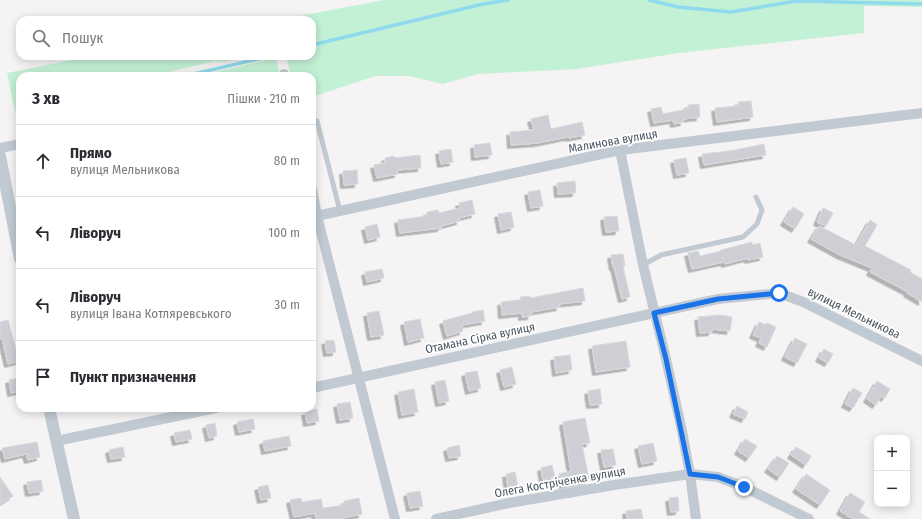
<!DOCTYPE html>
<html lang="uk">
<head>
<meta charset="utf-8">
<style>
	body { margin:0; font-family:"Fira Sans Condensed",sans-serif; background:#f2f2f3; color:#2b2b33 }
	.controls { position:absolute; right:12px; bottom:12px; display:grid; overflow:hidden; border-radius:8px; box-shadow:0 2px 10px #0003 }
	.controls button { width:36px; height:36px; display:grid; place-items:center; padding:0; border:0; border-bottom:1px solid #e1e1e2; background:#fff; color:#2b2b33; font:20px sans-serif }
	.stop { position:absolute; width:12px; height:12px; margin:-9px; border:3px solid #1a73e8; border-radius:50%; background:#fff }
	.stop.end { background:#1a73e8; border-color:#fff; box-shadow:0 1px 4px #0008 }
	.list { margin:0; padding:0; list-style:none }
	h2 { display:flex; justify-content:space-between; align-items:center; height:52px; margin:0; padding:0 16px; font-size:17px }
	h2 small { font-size:13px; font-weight:400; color:#7c7c81 }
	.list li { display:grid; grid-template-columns:26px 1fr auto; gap:12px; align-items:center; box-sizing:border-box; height:72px; padding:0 16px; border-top:1px solid #e1e1e2 }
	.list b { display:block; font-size:15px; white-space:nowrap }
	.list p { margin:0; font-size:13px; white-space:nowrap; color:#7c7c81 }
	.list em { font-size:13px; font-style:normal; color:#7c7c81 }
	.icon { flex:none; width:22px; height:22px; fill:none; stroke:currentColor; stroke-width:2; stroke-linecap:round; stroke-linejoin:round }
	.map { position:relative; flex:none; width:922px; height:519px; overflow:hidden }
	.search { position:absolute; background:#fff; box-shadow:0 2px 10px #0003; left:16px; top:16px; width:300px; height:44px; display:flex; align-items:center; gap:10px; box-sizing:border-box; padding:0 14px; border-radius:12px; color:#7c7c81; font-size:15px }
	.panel { position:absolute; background:#fff; box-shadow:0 2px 10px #0003; left:16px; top:72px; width:300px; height:340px; border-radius:12px }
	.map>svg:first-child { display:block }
</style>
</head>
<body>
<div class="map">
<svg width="922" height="519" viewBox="0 0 922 519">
	<defs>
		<filter id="shadow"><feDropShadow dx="-3.5" dy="3.5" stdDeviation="0" flood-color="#0004"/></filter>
	</defs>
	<rect width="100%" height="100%" fill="#f5f3f3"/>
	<path fill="#c3f1d5" d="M384,0H922V7L864,6V33L679,53L576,69L478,74L443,84L409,76H375L312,97V76H291L286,56H312V20H293L294,17Z
		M92,56H253L224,62L215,61L152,76H20V125H18L7,73Z
		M276,58L280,76H198Z"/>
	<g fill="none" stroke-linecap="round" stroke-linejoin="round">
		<path stroke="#90daee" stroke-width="3.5" d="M649,0L678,7L731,12L796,1L922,4
			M312,45L483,4L508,0
			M185,76L271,56
			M18,125H20"/>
	</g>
	<path fill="#cdcfd5" stroke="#d7d9de" filter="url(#shadow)" d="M751,101L753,117L717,122L715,108L739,106L738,102Z
		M699,104L700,117L683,119L684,122L674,124L673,120L654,123L651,109L661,107L663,114L688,109V105Z
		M548,115L551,129L582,122L585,135L569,138L568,137L538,143L511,145L510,132L534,130L531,119Z
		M490,143L492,155L475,157L474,145Z
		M764,144L766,155L704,165L702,154L730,151Z
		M451,149L453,162L441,164L439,151Z
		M420,155L421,168L397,170L398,174L377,178L374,165L385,163V158L394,156L395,158Z
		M686,158L689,173L677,175L674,160Z
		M357,170L358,184L344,185L343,171Z
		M575,181L576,193L558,194L557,183Z
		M540,190L543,206L531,208L528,192Z
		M472,200L475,214L459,218L460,221L441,226V228L400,233L398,220L427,216V212L438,210L439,213L460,208L459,203Z
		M793,207L804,214L795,229L784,222Z
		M823,208L833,213L826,226L817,222Z
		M511,212L514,227L501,230L498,214Z
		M617,216L619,231L606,232L604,217Z
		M870,220L877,225L865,246L911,270L910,272L922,279V302L907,293L908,292L870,272L872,268L840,255L811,239L819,226L856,245Z
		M377,224L380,237L368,240L365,227Z
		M752,242V245L760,243L763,257L748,260V258L725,264L724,262L692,269L688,253L698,251L700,256L721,251V250Z
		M623,254L625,266H623L630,297L622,299L614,267H613L611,255Z
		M382,269L384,278L367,282L365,272Z
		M583,288L585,301L559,304L560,307L531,312V316L522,317V313L502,315L501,302L521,300L520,297L530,296V298Z
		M483,310L485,321L462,325L463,331L447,336L443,321L472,313V312Z
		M379,311L384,335L371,337L367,313Z
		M720,315L732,317L730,331L712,329V332L700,333L698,317Z
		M420,319L424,338L408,342L404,322Z
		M8,320L19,361L8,364L2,338H0V322Z
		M759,322L766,325L767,323L776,327L767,347L759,343L761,338L753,335Z
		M795,338L807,344L797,363L785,357Z
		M334,340L336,352L327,353L325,341Z
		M626,341L630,367L596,372L592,346Z
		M824,349L833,354L828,363L819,358Z
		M570,355L572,370L556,373L554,357Z
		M512,367L516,384L504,387L500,370Z
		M477,371L481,388L469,391L465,373Z
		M20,378V391L11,393L9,380Z
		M445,380L449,401L439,403L435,382Z
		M877,381L890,389L885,398L881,396L876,405L867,399Z
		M853,388L862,393L853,408L845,404Z
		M414,389L418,412L402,415L398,392Z
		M600,389L602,404L590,405L588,391Z
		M350,402L353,418L340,420L337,404Z
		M737,406L748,412L745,419L733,414Z
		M317,409L319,421L307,423L305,412Z
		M585,418L590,443L582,444L589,480L562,485L559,474L571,471L563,422Z
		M253,419L255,429L239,432L237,422Z
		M215,423L217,436L209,438L206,425Z
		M190,430L192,439L176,442L174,433Z
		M289,436L291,446L265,451L263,441Z
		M745,439L757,446L749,458L738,451Z
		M37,442L40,457L28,460L26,454L5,459L2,448Z
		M653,443L657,461L642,464L638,446Z
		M459,445L461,456L449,458L447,448Z
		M123,447L125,457L111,459L109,450Z
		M796,447L811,456L806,465L791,455Z
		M613,449L616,465L604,467L601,450Z
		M777,456L789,463L780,477L768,469Z
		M552,465L555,477L543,480L541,468Z
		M515,472L518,487L508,488L506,474Z
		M806,474L830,490L820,505L796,489Z
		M0,477L13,496L0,504Z
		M41,480L43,491L29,493L27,482Z
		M268,485L271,498L261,500L258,487Z
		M420,491L423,506L410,508L407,493Z
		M850,493L865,502L859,512L870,519H853L840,511Z
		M678,497L679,511L671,512L669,498Z
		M301,498L302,502L321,499L323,508L345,505L344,501L359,498L362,514L338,519H316L315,513L294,517L290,500Z
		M641,509L643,519H627L626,511Z"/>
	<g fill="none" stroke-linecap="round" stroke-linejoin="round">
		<path stroke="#c1cad2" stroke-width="5" d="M317,121L340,211
			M643,265L661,255L743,237L757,224L762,210L756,197"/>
		<path stroke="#c1cad2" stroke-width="10" d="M284,74L285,76
			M0,148L20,144
			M620,150L643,265L666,359L681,426L690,474L696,519
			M312,189L317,216L395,519
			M312,217L620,150L922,113
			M312,388L718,299L779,293L803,302L922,361
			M56,441L216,408
			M436,519L509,503L614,485L690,474L718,477L744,487L809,519"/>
		<path stroke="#c1cad2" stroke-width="12" d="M0,156L20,259
			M49,408L74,519"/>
	</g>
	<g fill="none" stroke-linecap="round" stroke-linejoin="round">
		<path stroke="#1a73e8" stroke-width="5" d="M744,487L718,477L690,474L666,359L654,313L718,299L779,293"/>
	</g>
	<g text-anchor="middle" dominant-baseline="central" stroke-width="3.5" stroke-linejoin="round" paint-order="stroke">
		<g font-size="12" fill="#4a5661" stroke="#fff">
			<text transform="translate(613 141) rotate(-10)">Малинова вулиця</text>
			<text transform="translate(854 313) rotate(26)">вулиця Мельникова</text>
			<text transform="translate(480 338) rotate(-12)">Отамана Сірка вулиця</text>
			<text transform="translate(560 482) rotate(-10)">Олега Костріченка вулиця</text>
		</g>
	</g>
</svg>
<div class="controls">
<button>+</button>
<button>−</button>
</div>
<div class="stop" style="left:779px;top:293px"></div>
<div class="stop end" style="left:744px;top:487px"></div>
<div class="search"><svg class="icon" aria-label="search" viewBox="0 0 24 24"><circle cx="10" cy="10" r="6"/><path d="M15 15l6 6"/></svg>Пошук</div>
<section class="panel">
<h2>3 хв<small>Пішки · 210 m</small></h2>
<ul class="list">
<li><svg class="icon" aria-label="ahead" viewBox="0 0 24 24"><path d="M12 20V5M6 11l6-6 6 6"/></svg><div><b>Прямо</b><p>вулиця Мельникова</p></div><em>80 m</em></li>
<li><svg class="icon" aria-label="left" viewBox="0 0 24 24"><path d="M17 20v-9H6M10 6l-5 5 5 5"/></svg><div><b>Ліворуч</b></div><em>100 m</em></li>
<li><svg class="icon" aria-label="left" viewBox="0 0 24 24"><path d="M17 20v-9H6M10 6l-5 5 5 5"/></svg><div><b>Ліворуч</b><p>вулиця Івана Котляревського</p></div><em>30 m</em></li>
<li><svg class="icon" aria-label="arrive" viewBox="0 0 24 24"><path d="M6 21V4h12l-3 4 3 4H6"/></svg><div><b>Пункт призначення</b></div></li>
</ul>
</section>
</div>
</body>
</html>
